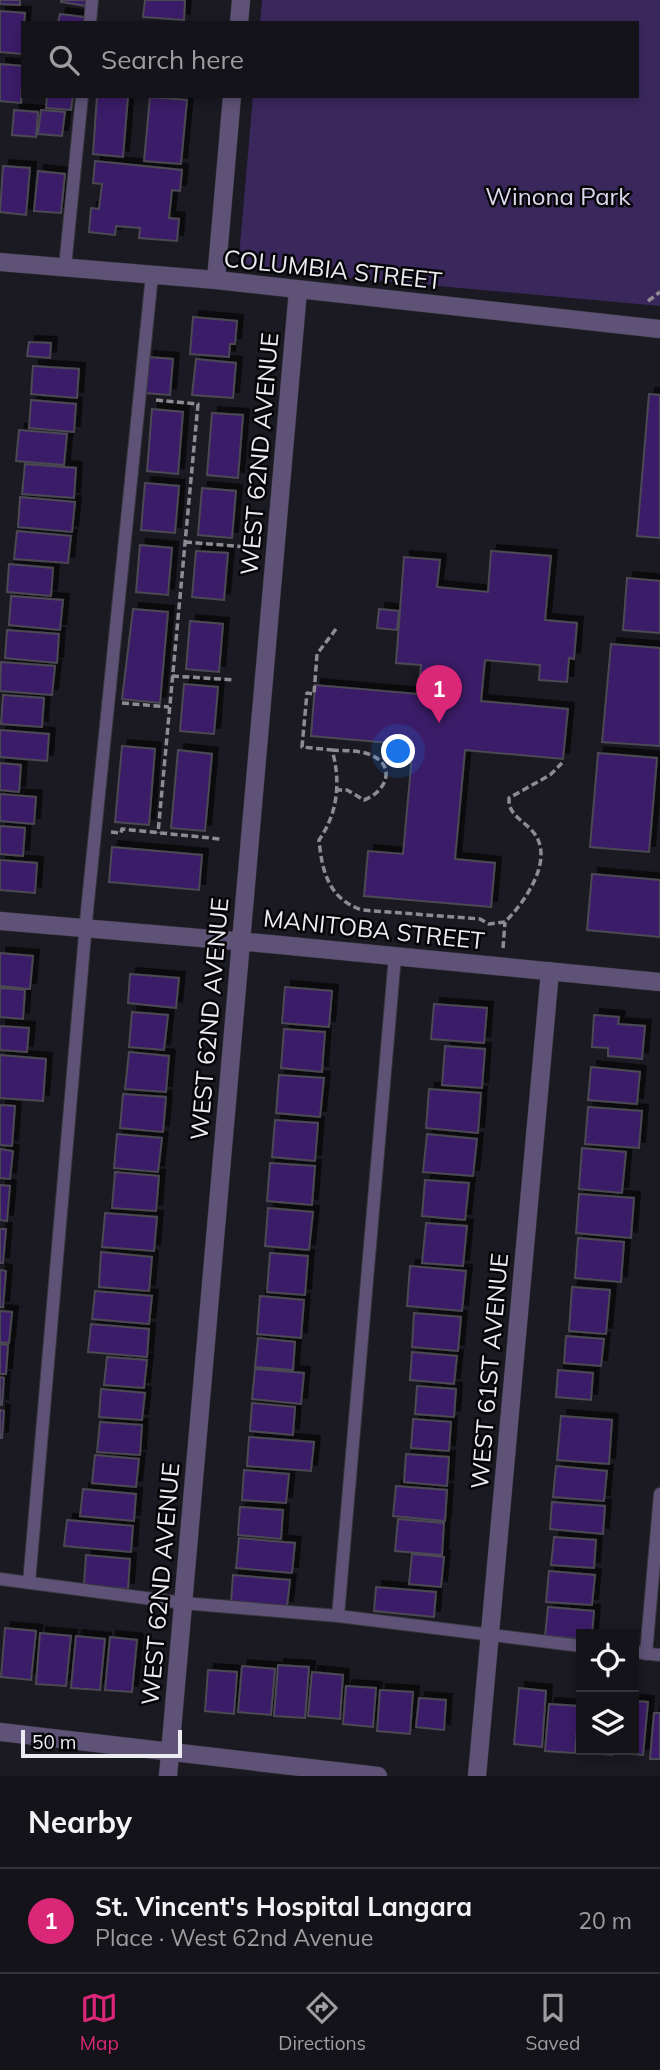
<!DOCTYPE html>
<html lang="en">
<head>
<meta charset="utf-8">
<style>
	body { margin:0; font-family:Mulish,sans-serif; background:#1d1c22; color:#f1f3f6 }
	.controls { position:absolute; right:21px; bottom:21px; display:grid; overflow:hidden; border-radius:0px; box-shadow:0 4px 10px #0003 }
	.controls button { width:63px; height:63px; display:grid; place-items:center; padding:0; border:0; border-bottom:2px solid #333238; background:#141319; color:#f1f3f6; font:35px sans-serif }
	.scale { position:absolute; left:21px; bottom:18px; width:161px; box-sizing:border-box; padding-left:7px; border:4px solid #ecebf1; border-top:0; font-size:19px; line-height:24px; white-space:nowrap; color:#ecebf1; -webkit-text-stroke:5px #060508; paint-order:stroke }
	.you { position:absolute; left:399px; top:752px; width:24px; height:24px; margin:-18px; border:5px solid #fff; border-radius:50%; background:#1a73e8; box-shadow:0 0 0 10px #1a73e833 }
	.badge { display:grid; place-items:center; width:46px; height:46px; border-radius:50%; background:#db2777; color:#fff; font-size:23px; font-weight:700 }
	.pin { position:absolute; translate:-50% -58px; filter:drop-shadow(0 2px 4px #0008) }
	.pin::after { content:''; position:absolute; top:37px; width:24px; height:21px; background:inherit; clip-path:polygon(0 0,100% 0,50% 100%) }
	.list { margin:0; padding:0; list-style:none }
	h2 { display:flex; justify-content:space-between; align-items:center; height:91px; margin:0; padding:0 28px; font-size:30px }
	h2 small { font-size:23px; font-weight:400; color:#9d9ea2 }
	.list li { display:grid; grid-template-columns:46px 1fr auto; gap:21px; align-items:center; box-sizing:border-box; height:105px; padding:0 28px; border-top:2px solid #333238 }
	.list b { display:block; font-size:26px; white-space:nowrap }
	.list p { margin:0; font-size:23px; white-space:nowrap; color:#9d9ea2 }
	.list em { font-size:23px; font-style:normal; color:#9d9ea2 }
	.icon { flex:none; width:38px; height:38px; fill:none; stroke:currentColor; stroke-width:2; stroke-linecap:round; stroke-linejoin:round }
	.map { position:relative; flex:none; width:660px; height:1776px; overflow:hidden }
	.search { position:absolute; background:#141319; box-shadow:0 4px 10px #0003; left:21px; right:21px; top:21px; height:77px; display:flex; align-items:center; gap:18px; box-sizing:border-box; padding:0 24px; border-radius:0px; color:#9d9ea2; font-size:26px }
	.sheet { height:196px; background:#141319 }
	nav { display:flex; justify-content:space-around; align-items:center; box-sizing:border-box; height:98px; border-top:2px solid #333238; background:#141319; font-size:19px; color:#9d9ea2 }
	nav a { display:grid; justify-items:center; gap:4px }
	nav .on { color:#db2777 }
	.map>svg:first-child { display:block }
</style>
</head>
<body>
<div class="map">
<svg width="660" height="1776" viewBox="0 0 660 1776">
	<defs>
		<filter id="shadow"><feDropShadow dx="6" dy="-6" stdDeviation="0" flood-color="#0009"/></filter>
	</defs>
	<rect width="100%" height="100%" fill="#1b1921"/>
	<path fill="#3a285c" d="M262,0H660V306L238,268L253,96H637V23H260Z"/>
	<path fill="#3b1b68" stroke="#4b4852" stroke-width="2" filter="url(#shadow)" d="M0,0H20V5L0,4Z
		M61,0H87L86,6L61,2Z
		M145,0H185L184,20L143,17Z
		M0,11L25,13L22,54L0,52Z
		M60,14L85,17L84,23H58Z
		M0,64L23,66L21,103L0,101Z
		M47,96H73L71,110L46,108Z
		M97,96H128L123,157L93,154Z
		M150,97L187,100L181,164L144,161Z
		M14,110L38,112L36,137L12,135Z
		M41,110L65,112L62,136L38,134Z
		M95,161L182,170L180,191L172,190L169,218L179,219L177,241L139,238L140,228L116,226L115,235L89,232L91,208L99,209L102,184L93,183Z
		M3,166L30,168L26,215L0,212Z
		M38,171L65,174L61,213L34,211Z
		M193,317L237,321L235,344H230L229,357L190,354Z
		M29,342L51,343L50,358L27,356Z
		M148,357L173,359L170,395L145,393Z
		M196,359L236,363L233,398L192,395Z
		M33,366L79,369L77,398L31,394Z
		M649,394L660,395V538L637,536Z
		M31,400L76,404L74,432L29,428Z
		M152,409L183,412L178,474L147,471Z
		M212,413L243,415L238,478L207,475Z
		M19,430L67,434L64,465L16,461Z
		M25,464L76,468L74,498L22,494Z
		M145,483L179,486L175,533L141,530Z
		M202,488L236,491L232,538L198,535Z
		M20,497L75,502L72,532L18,527Z
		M17,531L71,536L68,563L14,559Z
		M140,545L172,548L168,595L136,592Z
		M196,551L228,553L224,600L192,597Z
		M491,551L551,556L545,620L577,623L574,659L569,658L567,682L539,680L540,665L485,660L481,701L568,709L563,759L465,750L455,859L495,863L491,907L364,896L368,851L403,854L413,745L311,736L315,685L418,694L421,665L396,663L404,557L440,560L437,587L488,592Z
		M9,564L53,568L51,596L7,592Z
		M627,578L660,581V633L623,630Z
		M11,596L63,600L60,630L9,625Z
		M133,609L168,612L160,703L122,699Z
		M379,609L399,611L397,630L377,628Z
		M190,621L223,624L219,672L186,669Z
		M7,630L59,634L57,663L5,658Z
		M611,644L660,648V746L602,742Z
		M1,662L55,666L52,695L0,691Z
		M184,684L218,687L214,734L180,731Z
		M3,695L44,698L42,727L1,724Z
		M0,730L49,734L47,761L0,757Z
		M122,746L155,749L149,825L115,822Z
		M178,750L212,754L205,831L171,828Z
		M598,753L657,758L649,852L590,847Z
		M0,763L21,765L19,792L0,790Z
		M0,794L36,797L34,824L0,821Z
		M0,826L25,828L23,856L0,854Z
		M112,847L202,855L199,890L109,882Z
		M0,860L37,863L35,893L0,890Z
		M592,874L660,880V937L587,930Z
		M0,953L33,956L30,989L0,986Z
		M130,974L179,978L176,1008L128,1003Z
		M285,987L332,991L329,1027L282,1023Z
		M0,988L25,990L23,1019L0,1017Z
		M434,1004L487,1008L484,1043L431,1039Z
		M132,1012L168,1015L164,1050L129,1047Z
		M594,1015L619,1017L618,1024L645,1026L642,1059L608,1056V1048L592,1047Z
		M0,1026L29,1028L27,1052L0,1050Z
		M284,1029L325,1032L322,1072L281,1068Z
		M445,1046L485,1049L482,1088L442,1085Z
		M129,1052L169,1056L166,1092L125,1089Z
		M0,1055L46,1059L43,1101L0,1098Z
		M591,1067L640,1072L637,1104L588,1100Z
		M279,1075L324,1078L320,1117L276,1113Z
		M429,1089L481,1093L478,1133L426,1128Z
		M123,1094L166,1097L163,1132L120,1128Z
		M0,1105L15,1106L12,1146L0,1145Z
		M588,1107L642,1111L639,1148L585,1144Z
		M275,1120L318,1123L315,1161L272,1157Z
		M117,1134L162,1138L158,1172L114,1168Z
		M427,1134L477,1139L473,1176L423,1172Z
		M582,1148L626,1152L622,1193L579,1189Z
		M0,1149L13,1151L10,1179L0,1178Z
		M270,1163L315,1166L312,1205L267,1201Z
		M115,1172L159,1176L156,1211L112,1208Z
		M425,1180L469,1183L465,1220L422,1216Z
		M0,1185L10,1186L7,1221L0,1220Z
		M579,1194L634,1198L631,1238L576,1233Z
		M268,1208L313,1212L309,1250L265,1246Z
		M105,1213L157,1217L154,1251L102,1247Z
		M426,1223L467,1226L463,1266L422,1263Z
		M0,1229H6L3,1263H0Z
		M578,1238L624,1242L621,1282L575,1278Z
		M101,1252L152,1257L149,1291L99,1287Z
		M270,1253L308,1256L305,1295L267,1292Z
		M410,1266L466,1271L462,1311L407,1306Z
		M0,1270L6,1271L3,1307H0Z
		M572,1287L610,1290L606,1334L569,1331Z
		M95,1291L152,1296L149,1324L92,1319Z
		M260,1296L304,1300L301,1338L257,1334Z
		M0,1311L12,1312L9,1343L0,1342Z
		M414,1313L461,1317L458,1351L412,1347Z
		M91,1324L149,1329L147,1357L88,1352Z
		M566,1336L604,1339L601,1366L564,1363Z
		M258,1338L295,1342L293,1370L255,1367Z
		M0,1344L8,1345L6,1374H0Z
		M412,1352L457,1356L454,1384L410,1380Z
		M107,1357L147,1360L144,1388L104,1385Z
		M255,1369L304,1373L301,1404L252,1399Z
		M558,1370L593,1373L591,1400L556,1397Z
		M0,1377L4,1378L2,1405H0Z
		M417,1386L456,1389L454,1417L415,1414Z
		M101,1389L145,1393L142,1420L99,1417Z
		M252,1403L295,1407L293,1435L250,1431Z
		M0,1410L4,1411L2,1438H0Z
		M561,1416L612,1420L609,1464L557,1460Z
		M413,1419L451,1422L449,1451L411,1448Z
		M100,1422L142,1425L140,1455L97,1452Z
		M249,1437L314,1442L311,1471L247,1466Z
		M406,1454L449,1457L447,1486L404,1482Z
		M95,1455L139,1459L136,1487L92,1483Z
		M556,1466L607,1471L604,1501L553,1497Z
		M244,1470L289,1474L286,1503L242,1500Z
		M396,1486L447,1490L445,1521L393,1516Z
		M83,1489L136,1494L134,1521L80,1516Z
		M552,1502L605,1506L603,1534L550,1529Z
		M240,1507L283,1510L281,1539L238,1535Z
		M398,1519L444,1523L442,1555L395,1551Z
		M67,1520L133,1526L131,1552L64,1546Z
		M554,1537L596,1540L594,1568L551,1565Z
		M239,1538L295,1543L292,1573L236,1568Z
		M412,1554L444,1557L441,1587L409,1584Z
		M86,1555L130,1559L128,1589L84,1585Z
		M549,1571L595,1575L592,1605L546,1602Z
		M233,1575L290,1580L287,1607L231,1602Z
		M376,1587L436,1592L434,1617L374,1611Z
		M548,1607L594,1611L592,1634H581V1639L545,1636Z
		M5,1628L36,1631L31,1680L1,1677Z
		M40,1633L71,1636L66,1686L36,1684Z
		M76,1636L105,1639L100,1690L71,1688Z
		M110,1637L137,1640L132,1692L105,1690Z
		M278,1665L309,1667L305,1718L274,1716Z
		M242,1666L275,1669L271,1715L238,1712Z
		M208,1670L237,1672L234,1714L205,1711Z
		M312,1672L343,1675L340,1719L308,1716Z
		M346,1686L376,1688L373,1727L343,1724Z
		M519,1688L546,1691L542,1747L514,1744Z
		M380,1690L413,1692L410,1734L377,1731Z
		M419,1698L446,1700L444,1730L416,1727Z
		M634,1701L648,1702L643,1755L616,1753V1750H634Z
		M549,1704L579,1706L575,1753L545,1751Z
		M654,1713H660V1759H650Z
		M582,1750H613L612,1755L582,1752Z"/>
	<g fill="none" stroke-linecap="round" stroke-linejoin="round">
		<g stroke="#38363e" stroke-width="14">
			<path id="service" d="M90,23L92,0
				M65,267L82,96
				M0,1579L183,1603L338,1616L581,1646
				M29,1583L87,911L152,275
				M338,1616L395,956
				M634,1652L660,1655
				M646,1654L660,1494"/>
		</g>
		<g stroke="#38363e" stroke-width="19">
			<path id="minor" d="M239,23L241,0
				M0,262L216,280L660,329
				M216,280L232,96
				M0,921L270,944L660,982
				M0,1732L378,1776
				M168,1776L298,290
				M477,1776L550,971"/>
		</g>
		<path stroke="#8e8c93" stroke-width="3.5" stroke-dasharray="7 3.5" stroke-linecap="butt" d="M648,301L660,292
			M156,400L198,404L158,833
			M185,542L247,547
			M336,629L317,654L314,694L307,693L302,747L332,750C341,781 338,813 319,840C322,872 329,899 362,910L480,919L489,924L505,922C524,903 555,860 534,833C524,820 508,816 509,798L550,775L562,763
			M172,676L235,680
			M122,703L169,707
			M332,750C343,751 360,750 371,755C397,766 386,792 364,800L347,790H337
			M111,832L121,833L122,829L220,839
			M503,948L505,922"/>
		<use href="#service" stroke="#5e5377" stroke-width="12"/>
		<use href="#minor" stroke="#5e5377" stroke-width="18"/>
	</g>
	<g text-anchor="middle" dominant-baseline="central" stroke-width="5" stroke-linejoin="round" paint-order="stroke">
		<g font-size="24" fill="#ddd7ee" stroke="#060508">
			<text x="558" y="196">Winona Park</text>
		</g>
		<g font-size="24" fill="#ecebf1" stroke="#060508">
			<text transform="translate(333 269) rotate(6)">COLUMBIA STREET</text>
			<text transform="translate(259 454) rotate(-85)">WEST 62ND AVENUE</text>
			<text transform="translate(374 929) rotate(6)">MANITOBA STREET</text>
			<text transform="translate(209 1019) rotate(-85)">WEST 62ND AVENUE</text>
			<text transform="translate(489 1371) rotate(-85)">WEST 61ST AVENUE</text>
			<text transform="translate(160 1584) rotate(-85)">WEST 62ND AVENUE</text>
		</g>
	</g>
</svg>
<div class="controls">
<button><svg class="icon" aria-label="locate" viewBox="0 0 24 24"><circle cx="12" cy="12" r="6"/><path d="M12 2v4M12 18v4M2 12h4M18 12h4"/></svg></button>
<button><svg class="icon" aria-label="layers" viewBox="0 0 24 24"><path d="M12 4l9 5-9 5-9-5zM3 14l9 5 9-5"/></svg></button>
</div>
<div class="scale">50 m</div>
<div class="you"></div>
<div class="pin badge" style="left:439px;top:723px">1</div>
<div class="search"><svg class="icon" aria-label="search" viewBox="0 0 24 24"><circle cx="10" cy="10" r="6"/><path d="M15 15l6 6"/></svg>Search here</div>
</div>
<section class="sheet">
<h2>Nearby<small></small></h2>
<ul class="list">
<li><span class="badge">1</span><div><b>St. Vincent's Hospital Langara</b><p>Place · West 62nd Avenue</p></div><em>20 m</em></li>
</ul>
</section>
<nav>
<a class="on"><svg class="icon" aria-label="map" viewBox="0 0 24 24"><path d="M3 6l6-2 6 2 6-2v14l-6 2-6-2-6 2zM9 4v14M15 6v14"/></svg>Map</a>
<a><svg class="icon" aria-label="directions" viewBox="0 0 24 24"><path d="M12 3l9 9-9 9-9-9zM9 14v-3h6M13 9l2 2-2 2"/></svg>Directions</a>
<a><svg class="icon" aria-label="saved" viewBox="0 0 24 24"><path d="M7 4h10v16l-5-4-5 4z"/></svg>Saved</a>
</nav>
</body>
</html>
